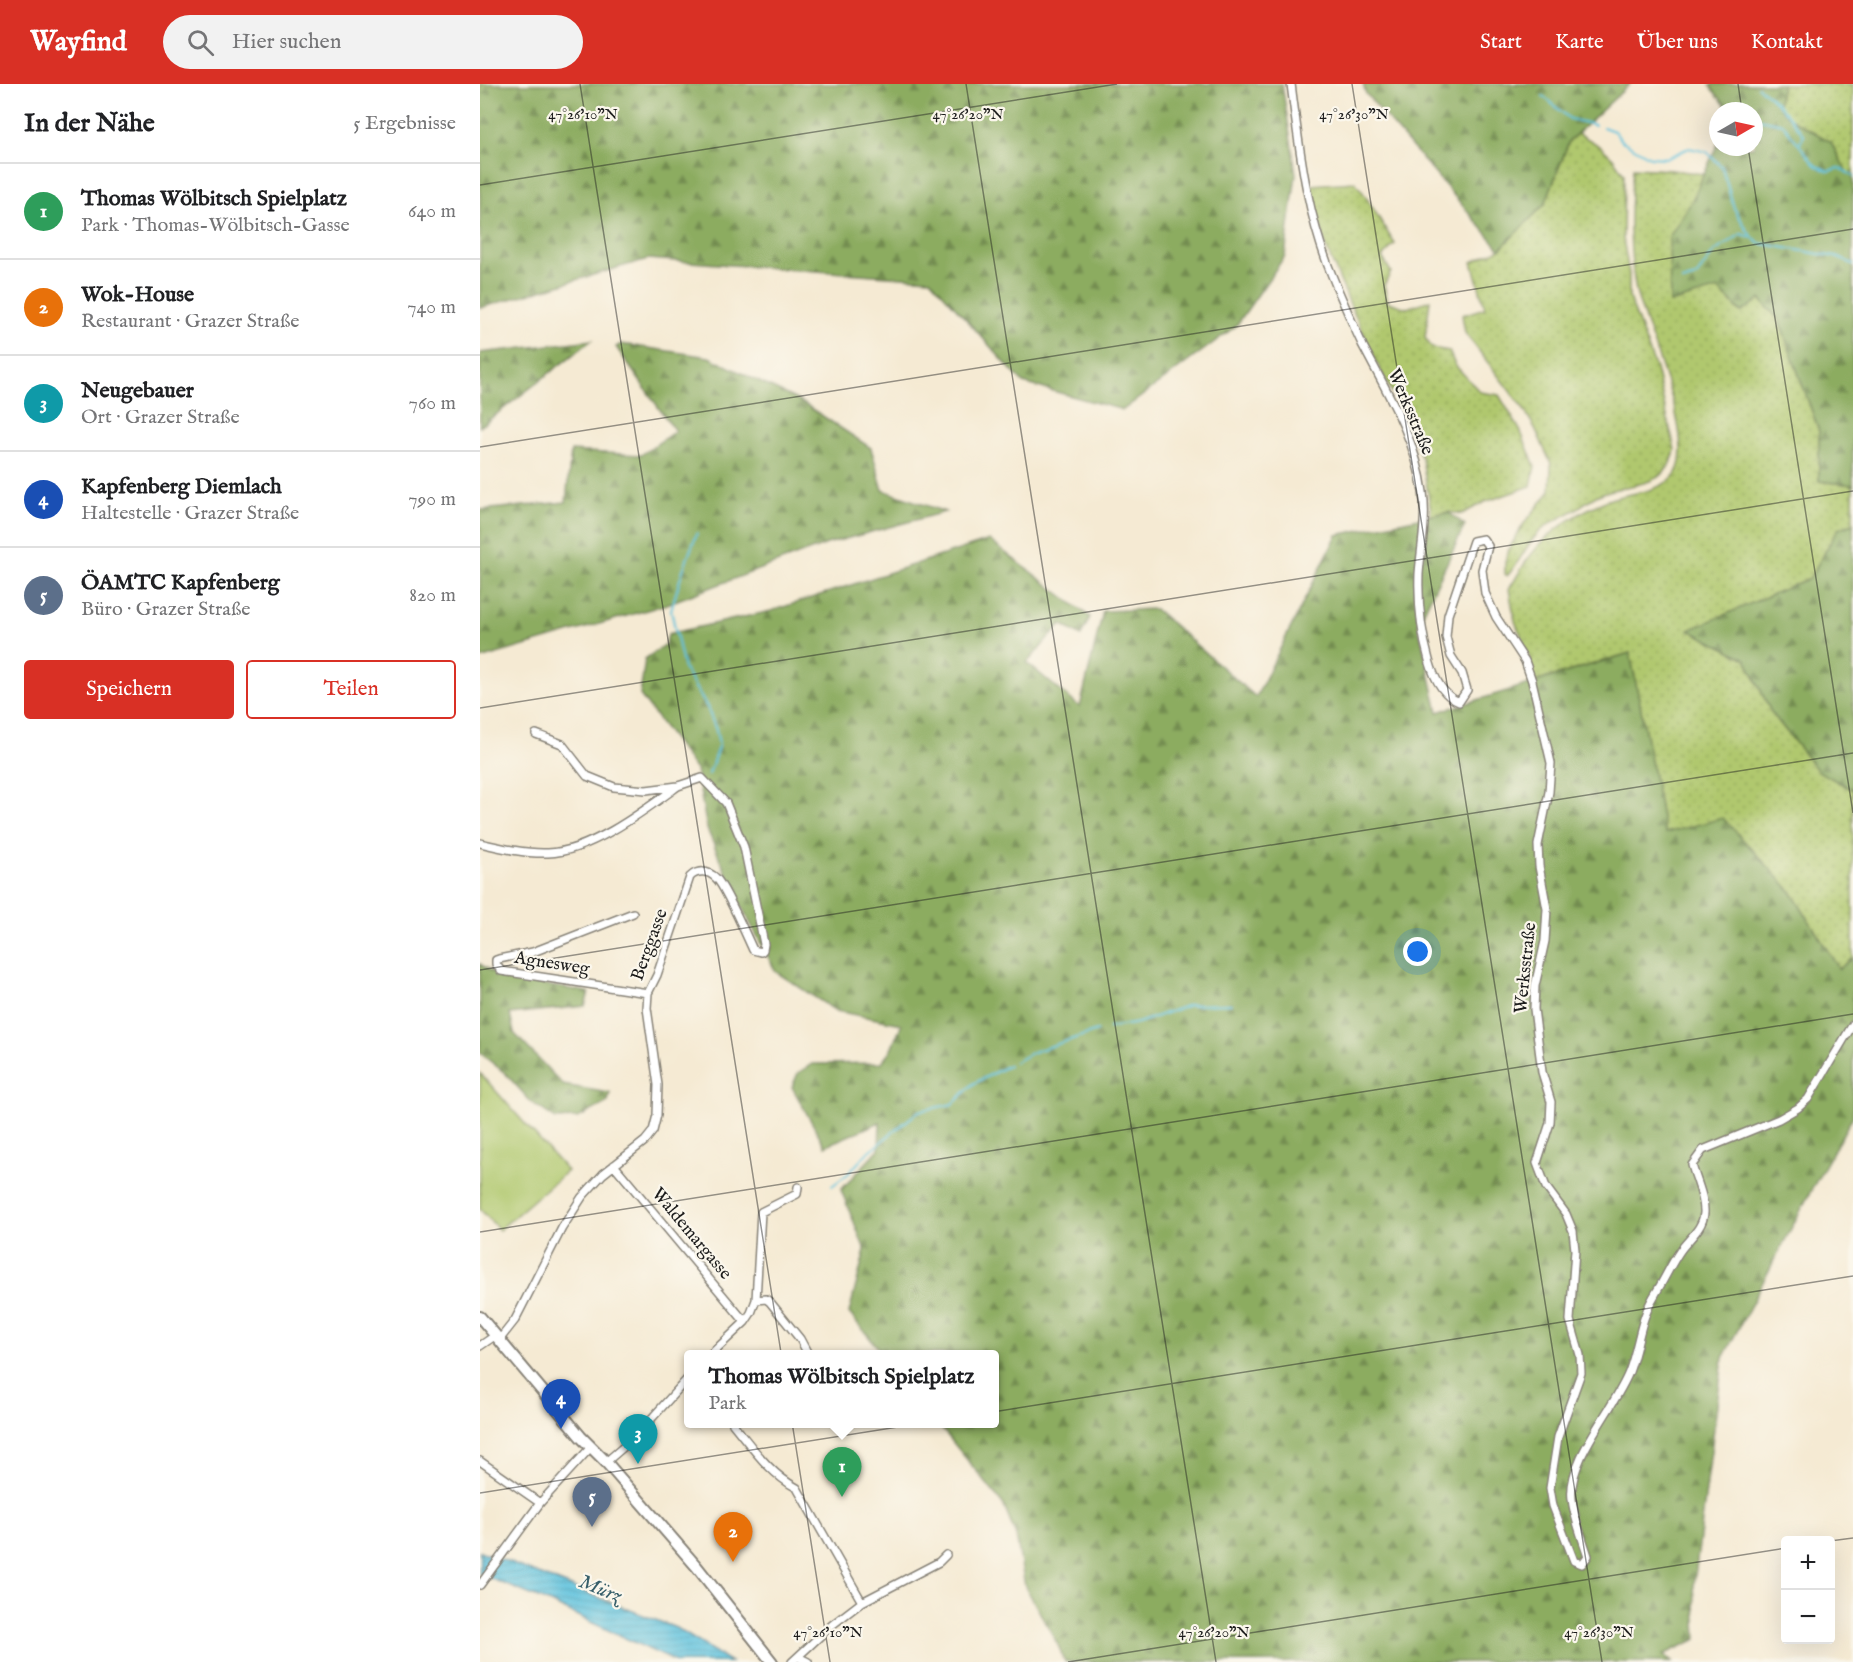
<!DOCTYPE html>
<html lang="de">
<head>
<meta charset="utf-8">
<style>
	body { margin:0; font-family:"IM FELL English",serif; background:#f2f2f2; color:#202124 }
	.controls { position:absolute; right:18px; bottom:18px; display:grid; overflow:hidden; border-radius:6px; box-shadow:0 6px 24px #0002 }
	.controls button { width:54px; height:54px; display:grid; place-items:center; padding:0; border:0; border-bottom:2px solid #e0e0e0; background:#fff; color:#202124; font:30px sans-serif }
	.compass { position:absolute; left:1229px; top:18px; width:54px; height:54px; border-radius:50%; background:#fff; box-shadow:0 6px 24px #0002; rotate:81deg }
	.you { position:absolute; left:938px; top:868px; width:21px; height:21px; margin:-15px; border:4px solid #fff; border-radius:50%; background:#1a73e8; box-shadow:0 0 0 9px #1a73e833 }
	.badge { display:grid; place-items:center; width:39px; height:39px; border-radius:50%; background:#d93025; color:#fff; font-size:20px; font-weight:700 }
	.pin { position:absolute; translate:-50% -50px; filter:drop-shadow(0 2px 3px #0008) }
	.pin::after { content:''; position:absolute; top:32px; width:21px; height:18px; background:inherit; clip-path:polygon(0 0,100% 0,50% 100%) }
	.popup { position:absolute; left:204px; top:1266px; width:315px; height:78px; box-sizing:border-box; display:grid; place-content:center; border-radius:6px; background:#fff; filter:drop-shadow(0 2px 4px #0005); font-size:20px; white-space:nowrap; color:#757577 }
	.popup b { font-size:22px; color:#202124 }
	.popup::after { content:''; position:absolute; left:50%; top:100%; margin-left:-12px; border:12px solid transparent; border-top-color:#fff }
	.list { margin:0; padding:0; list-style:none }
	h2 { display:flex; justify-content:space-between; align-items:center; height:78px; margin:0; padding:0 24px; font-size:26px }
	h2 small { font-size:20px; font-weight:400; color:#757577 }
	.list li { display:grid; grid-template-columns:39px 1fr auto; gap:18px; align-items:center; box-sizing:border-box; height:96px; padding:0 24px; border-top:2px solid #e0e0e0 }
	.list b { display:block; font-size:22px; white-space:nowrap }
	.list p { margin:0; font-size:20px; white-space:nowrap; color:#757577 }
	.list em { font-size:20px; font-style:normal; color:#757577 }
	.actions { display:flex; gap:12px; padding:18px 24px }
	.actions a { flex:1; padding:14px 0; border:2px solid #d93025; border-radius:6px; text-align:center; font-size:21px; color:#d93025 }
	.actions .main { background:#d93025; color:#fff }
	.icon { flex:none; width:33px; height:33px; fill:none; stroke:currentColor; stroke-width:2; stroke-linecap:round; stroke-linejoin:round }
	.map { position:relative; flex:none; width:1373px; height:1578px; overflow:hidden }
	header { display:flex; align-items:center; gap:36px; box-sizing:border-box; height:84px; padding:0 30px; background:#d93025; color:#fff }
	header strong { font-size:28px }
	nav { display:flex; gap:33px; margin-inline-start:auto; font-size:21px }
	.search { width:420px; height:54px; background:#f2f2f2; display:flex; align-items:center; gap:15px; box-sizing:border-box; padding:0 21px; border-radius:33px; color:#757577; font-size:22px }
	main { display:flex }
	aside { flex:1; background:#fff }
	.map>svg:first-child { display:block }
</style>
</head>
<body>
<header>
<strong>Wayfind</strong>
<div class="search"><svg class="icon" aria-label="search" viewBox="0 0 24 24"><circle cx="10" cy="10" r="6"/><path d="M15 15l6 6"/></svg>Hier suchen</div>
<nav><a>Start</a><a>Karte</a><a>Über uns</a><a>Kontakt</a></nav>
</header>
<main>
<aside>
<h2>In der Nähe<small>5 Ergebnisse</small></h2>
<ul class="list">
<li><span class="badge" style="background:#2e9e5b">1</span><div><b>Thomas Wölbitsch Spielplatz</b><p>Park · Thomas-Wölbitsch-Gasse</p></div><em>640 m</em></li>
<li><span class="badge" style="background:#e8710a">2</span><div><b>Wok-House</b><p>Restaurant · Grazer Straße</p></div><em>740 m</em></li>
<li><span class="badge" style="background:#0f9aa8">3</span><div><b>Neugebauer</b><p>Ort · Grazer Straße</p></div><em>760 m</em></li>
<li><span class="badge" style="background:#1a4fb4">4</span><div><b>Kapfenberg Diemlach</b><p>Haltestelle · Grazer Straße</p></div><em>790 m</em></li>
<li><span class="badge" style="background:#5c6f8a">5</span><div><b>ÖAMTC Kapfenberg</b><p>Büro · Grazer Straße</p></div><em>820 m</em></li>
</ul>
<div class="actions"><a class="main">Speichern</a><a>Teilen</a></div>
</aside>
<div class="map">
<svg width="1373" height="1578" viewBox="0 0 1373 1578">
	<defs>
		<pattern id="grass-dots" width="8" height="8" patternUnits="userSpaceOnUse" patternTransform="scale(1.5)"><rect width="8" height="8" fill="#b0c86e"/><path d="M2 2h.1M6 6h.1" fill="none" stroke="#97ab5f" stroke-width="1.8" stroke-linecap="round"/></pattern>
		<pattern id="forest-firs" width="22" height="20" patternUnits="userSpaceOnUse" patternTransform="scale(1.5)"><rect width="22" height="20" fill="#8cac61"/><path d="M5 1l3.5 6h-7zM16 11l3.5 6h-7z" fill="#728b4f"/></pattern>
		<pattern id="water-rules" width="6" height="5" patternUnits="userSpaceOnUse" patternTransform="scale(1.5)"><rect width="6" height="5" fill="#60c3de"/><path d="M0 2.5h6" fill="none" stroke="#53a7be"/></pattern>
	</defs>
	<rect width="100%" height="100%" fill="#fbf7ec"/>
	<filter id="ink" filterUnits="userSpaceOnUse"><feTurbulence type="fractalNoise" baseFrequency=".0167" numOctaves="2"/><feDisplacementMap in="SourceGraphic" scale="12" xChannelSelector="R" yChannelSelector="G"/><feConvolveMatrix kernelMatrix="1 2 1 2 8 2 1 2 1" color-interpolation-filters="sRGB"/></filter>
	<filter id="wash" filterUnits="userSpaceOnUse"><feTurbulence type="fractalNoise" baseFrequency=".008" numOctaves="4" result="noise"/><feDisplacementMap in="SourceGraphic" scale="24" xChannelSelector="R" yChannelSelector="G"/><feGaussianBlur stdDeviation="1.35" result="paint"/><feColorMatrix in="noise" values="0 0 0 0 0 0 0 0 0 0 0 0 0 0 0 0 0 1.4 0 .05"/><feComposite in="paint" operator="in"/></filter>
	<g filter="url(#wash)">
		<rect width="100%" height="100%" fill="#f5ead3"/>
		<path fill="url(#grass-dots)" stroke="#667245" stroke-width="1.5" d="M1302,0H1373V91L1367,89L1351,58L1308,33L1298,21Z
			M1098,49L1120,62L1133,74L1144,90L1143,154L1149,190V213L1176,285L1195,366C1185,409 1149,396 1118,411C1110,415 1102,421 1095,426C1084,432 1072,437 1063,445C1047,457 1041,478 1027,492L1025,490V478L1029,465L1043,441L1070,407L1071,380L1055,344L1043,324L985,249L982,231L1005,224L992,178L1020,165L1065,120L1089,57Z
			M1153,84L1193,86L1224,90L1212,117L1190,219L1238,205L1261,228L1280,215L1299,236L1339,347V397L1373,401V440L1358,445L1330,494L1210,546L1266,575L1291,628L1338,687L1373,706V874L1359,885L1310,806L1185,749L1150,569L1054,598L1049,572L1035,537L1029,505C1037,494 1042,481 1051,471C1069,447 1100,427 1128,416C1150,408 1174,410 1192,394C1223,365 1164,244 1156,207C1148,164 1149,127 1153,84Z
			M875,98C891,117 901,140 915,160L902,173L911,188L904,201L908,218L927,224L950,216L945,254L952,264L969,267L975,281L1000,308L1019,311L1040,346L1055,382L1051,402L1005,418L982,430L968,428L949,432L951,427L942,375L926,332L904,294L873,227L845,161L831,101Z"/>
		<path fill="url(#forest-firs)" stroke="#54643e" stroke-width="1.5" d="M0,0H802L816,90L805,172L756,242L643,326L543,299L450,195L168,175L0,224Z
			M883,0H1150L1089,57L1065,120L1020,165L886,10Z
			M1234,0H1302L1298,21L1308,33L1351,58L1367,89L1373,91V401L1339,397V347L1299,236L1280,215L1262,228L1238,205L1190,219L1189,153L1212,117L1238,59V63H1274V27H1250L1230,2Z
			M112,256L0,343V269Z
			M141,260L229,273L323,319L391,364L403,406L465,428L347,460L184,521L0,575V426L86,418L91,367L161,371L195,347L136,263Z
			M968,428L985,441L938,540L958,628L1150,569L1185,749L1243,734L1310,806L1359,885L1373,874V1032L1333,1103L1243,1274L1214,1500L1217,1555L1183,1571L1192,1578H585L578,1561L545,1502L536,1452L523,1420L458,1340H515V1270H403L369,1229L385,1166L361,1106L399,1065L400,1038L345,1062L312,1003L318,989L332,980L401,979L409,969L422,940L356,927L296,888L257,814L227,745L216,686L160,611L165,575L186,560L188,550L291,527L509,456L610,533L601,552L581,540L547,579L600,623L623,527L675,525L776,613L857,451Z
			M1373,440V706L1338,687L1291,628L1266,575L1209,546L1330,494L1358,445Z
			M0,880L17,891L41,897L109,908L105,922L30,930L34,949L83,1001L130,1009L128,1018L98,1034L76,1035L51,1018L26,990L0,969Z"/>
		<path fill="#b0c86e" stroke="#667245" stroke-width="1.5" d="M0,989L87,1087L19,1146L0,1125Z"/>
		<path fill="url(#water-rules)" stroke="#3e707d" stroke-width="1.5" d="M0,1467L196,1544L251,1578H196L68,1518L0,1490Z"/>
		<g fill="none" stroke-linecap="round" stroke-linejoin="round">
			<path stroke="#60c3de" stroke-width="2" d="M1278,3C1298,17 1309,33 1324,51L1320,59
				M1063,12L1090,35L1115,41
				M1274,34L1303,40L1335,81L1348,87L1359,84L1373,92
				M1123,43L1134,47L1142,57L1170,73L1187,74L1209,64L1227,68L1242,83L1254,124L1268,148L1278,159L1356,173L1373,180
				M1202,197L1216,193L1234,168L1261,150L1271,153
				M217,449L203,486L191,526L204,585L227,623L236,646L239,660L229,690
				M629,944L658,939L709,921L751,920
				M535,978L553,968L617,947
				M352,1102L369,1089L386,1070L439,1027L473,1020L493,1000L529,981"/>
		</g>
	</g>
	<g filter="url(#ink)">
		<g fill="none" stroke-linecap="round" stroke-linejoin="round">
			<g stroke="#888378" stroke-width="10">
				<path id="street" d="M811,0C820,70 827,134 855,199C864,220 873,241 883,262C907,308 936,355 943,408C947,436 941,463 939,490C938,519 941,548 949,576C954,594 962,611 979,618L987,606L982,589L971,572L966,553L968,531L993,457L1003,455L1008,462L1002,486L1005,509L1016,533L1045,577L1052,597L1071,679L1069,708L1058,761L1059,782L1067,825L1065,857L1055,902L1054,925L1062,988L1071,1018L1070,1039L1057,1079L1066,1103L1086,1130L1093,1147L1095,1166L1090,1236L1100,1271L1101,1289L1078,1353L1070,1404L1073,1422L1094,1477L1102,1480L1108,1472C1102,1453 1094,1434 1092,1415C1087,1375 1135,1324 1149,1288C1160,1259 1159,1235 1177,1207C1185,1194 1191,1180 1200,1167C1208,1155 1223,1145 1224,1129C1225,1114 1216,1096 1212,1081L1223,1066L1299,1035L1318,1024L1328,1015L1373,940
					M0,759C21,764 46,770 68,769C110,768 165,726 198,702
					M153,829L53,868L19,875L16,876V880L21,887L168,909
					M134,1081L265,1238
					M276,1216L286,1215L290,1218L320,1255L328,1270
					M20,1255L35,1236L82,1144L102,1113L123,1090L165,1057L173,1047L177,1031L178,1001L167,924L168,909L177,891L210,793C217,786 228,786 236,794C245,802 266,851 273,866L281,868L283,866L284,860L264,763L246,719L222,694L198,702L166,706L134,703L107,692L82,660L56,650
					M0,1262L16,1251
					M231,1270L265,1238L271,1229L276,1216L281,1128L317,1110L318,1103
					M253,1340C272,1363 290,1390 317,1404L382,1518
					M0,1377L60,1419
					M126,1378L155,1353L209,1293
					M0,1501L60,1419L111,1363
					M318,1573L328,1578
					M312,1578L352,1541L382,1518L459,1478L466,1471"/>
			</g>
			<g stroke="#888378" stroke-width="14">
				<path id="primary" d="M0,1233L101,1353L126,1378L217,1483L292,1578"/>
			</g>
			<use href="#street" stroke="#fff" stroke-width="7"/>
			<use href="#primary" stroke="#fff" stroke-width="10"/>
		</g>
	</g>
	<path fill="none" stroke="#1c1c1c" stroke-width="1.5" stroke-opacity="0.45" d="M100,0L350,1578M486,0L736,1578M872,0L1122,1578M1258,0L1262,27M1268,63L1373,729M0,101L637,0M0,363L1373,145M0,624L1373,407M0,886L1373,669M0,1148L1373,930M0,1409L1373,1192M1350,1457L1373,1454M588,1578L1306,1464"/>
	<g text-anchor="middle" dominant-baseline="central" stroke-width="4.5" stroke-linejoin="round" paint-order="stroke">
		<g font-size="18" fill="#1c1c1c" stroke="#fbf7ec">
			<text transform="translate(930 328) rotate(67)">Werksstraße</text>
			<text transform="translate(170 861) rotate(-70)">Berggasse</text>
			<text transform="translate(72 880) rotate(9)">Agnesweg</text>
			<text transform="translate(1046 884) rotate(-84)">Werksstraße</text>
			<text transform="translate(211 1150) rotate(50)">Waldemargasse</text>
		</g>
		<g font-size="20" font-style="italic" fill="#375f6a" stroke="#fbf7ec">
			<text transform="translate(120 1505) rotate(22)">Mürz</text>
		</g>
	</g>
	<g font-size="15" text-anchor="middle" fill="#1c1c1c" stroke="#fbf7ec" stroke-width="4.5" stroke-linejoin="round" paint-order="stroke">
		<text x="103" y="35">47°26'10"N</text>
		<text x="488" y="35">47°26'20"N</text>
		<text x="874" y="35">47°26'30"N</text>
		<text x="348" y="1553">47°26'10"N</text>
		<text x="734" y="1553">47°26'20"N</text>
		<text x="1119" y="1553">47°26'30"N</text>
	</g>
</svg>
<div class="controls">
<button>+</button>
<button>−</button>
</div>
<svg class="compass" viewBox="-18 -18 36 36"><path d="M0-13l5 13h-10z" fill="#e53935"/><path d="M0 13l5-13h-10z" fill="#757577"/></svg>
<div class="you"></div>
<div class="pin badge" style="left:362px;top:1413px;background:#2e9e5b">1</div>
<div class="popup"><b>Thomas Wölbitsch Spielplatz</b>Park</div>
<div class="pin badge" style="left:253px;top:1478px;background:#e8710a">2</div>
<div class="pin badge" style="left:158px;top:1380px;background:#0f9aa8">3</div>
<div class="pin badge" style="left:81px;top:1345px;background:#1a4fb4">4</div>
<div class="pin badge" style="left:112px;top:1443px;background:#5c6f8a">5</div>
</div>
</main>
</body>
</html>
